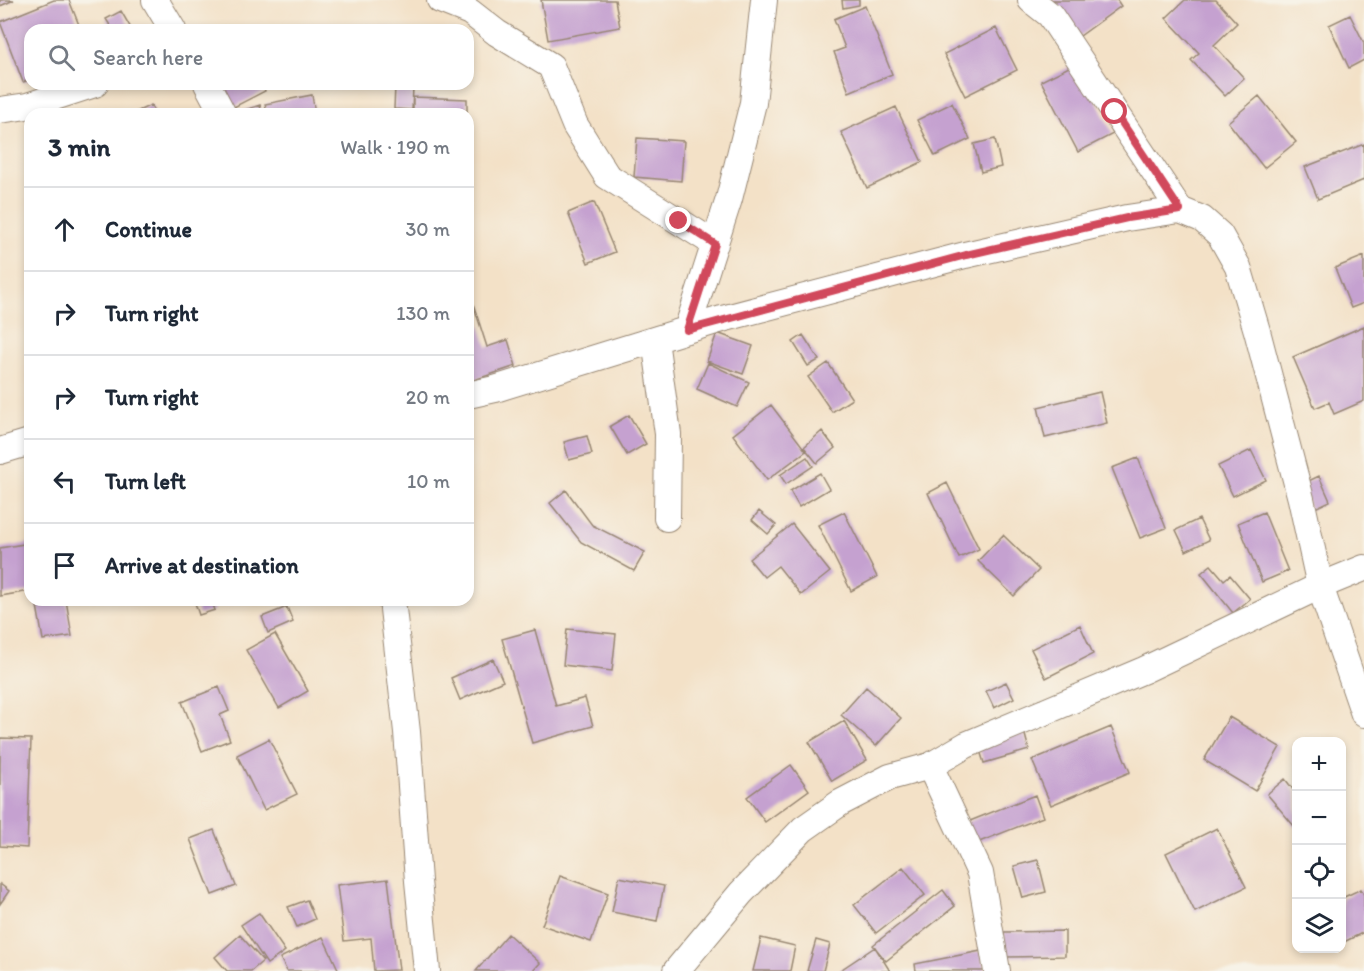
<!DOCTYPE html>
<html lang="en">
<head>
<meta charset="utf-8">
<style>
	body { margin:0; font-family:Itim,sans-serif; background:#f6f6f7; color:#1f2937 }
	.controls { position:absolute; right:18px; bottom:18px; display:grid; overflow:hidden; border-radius:12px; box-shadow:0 3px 9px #0003 }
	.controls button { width:54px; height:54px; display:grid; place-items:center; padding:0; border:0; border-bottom:2px solid #e0e1e3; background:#fff; color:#1f2937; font:30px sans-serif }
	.stop { position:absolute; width:18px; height:18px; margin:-14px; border:4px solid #d1495b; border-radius:50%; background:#fff }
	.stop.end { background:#d1495b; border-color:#fff; box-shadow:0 2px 6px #0008 }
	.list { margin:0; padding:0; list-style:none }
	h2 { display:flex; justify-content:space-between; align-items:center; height:78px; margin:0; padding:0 24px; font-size:26px }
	h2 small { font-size:20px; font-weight:400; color:#747a83 }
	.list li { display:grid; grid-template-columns:39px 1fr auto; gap:18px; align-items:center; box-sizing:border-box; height:84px; padding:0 24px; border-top:2px solid #e0e1e3 }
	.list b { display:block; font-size:22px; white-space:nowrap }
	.list em { font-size:20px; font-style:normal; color:#747a83 }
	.icon { flex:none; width:33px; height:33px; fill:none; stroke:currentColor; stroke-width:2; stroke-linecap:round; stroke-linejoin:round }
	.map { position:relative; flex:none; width:1364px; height:971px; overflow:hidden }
	.search { position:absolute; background:#fff; box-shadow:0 3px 9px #0003; left:24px; top:24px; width:450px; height:66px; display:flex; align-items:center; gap:15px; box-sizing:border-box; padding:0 21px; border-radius:18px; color:#747a83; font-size:22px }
	.panel { position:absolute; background:#fff; box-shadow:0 3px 9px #0003; left:24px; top:108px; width:450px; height:498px; border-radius:18px }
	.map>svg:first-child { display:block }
</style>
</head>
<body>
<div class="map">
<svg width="1364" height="971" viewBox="0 0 1364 971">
	<rect width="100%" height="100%" fill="#f7f3e8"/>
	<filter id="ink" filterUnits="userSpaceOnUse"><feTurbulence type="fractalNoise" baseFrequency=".0167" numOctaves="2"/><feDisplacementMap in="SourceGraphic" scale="12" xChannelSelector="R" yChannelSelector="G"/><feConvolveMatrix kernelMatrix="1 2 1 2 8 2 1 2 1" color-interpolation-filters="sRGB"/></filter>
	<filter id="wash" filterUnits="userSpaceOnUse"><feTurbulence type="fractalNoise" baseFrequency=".008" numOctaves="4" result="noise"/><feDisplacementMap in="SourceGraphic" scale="24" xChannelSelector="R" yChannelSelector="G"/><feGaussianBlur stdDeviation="1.35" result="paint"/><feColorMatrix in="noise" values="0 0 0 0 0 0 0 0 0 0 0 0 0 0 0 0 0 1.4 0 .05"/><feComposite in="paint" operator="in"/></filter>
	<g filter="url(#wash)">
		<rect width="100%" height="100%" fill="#f3e1c7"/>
		<g id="blocks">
			<path fill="#c5a1d0" d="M0,0H14L0,6Z
				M54,0H69L81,30H30V80L23,82L0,22Z
				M541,0H615L620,27L548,40Z
				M842,0H859V5L843,8Z
				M1053,0H1117L1121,6L1080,36Z
				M1185,0H1216L1237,23L1214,45L1244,78L1225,96L1191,60L1199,53L1166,18Z
				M865,6L892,74L849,92L834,52L845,48L834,19Z
				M121,11L132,30H113L106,19Z
				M1350,15L1364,43V60L1349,68L1329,25Z
				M363,26L392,28V30H363Z
				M996,28L1017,70L965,96L944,54Z
				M1077,63L1113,134L1078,152L1041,81Z
				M221,84H262L265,91L232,108Z
				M395,86L413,87L412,110L394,109Z
				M312,95L315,114H267L265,104Z
				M1259,96L1296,142L1264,168L1228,122Z
				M413,97L467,99V114H413Z
				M952,103L970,139L935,156L917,120Z
				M151,105L155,114H132Z
				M260,105L262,114H239V112Z
				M896,107L922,162L867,188L841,132Z
				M637,138L684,141L681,181L634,177Z
				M995,139L1001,167L981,172L974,144Z
				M1364,144V180L1318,199L1305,167Z
				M594,202L615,252L588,263L568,213Z
				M1364,256V303L1351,308L1335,268Z
				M470,294L487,347L508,340L516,366L468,382V295Z
				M1364,326V401L1334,414L1329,402L1315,408L1293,357Z
				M717,333L753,346L743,374L707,361Z
				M803,335L819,360L808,366L793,342Z
				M708,363L749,382L737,407L697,389Z
				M828,363L852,399L832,412L808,377Z
				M1100,392L1107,423L1045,438L1038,407Z
				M771,405L806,451L767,480L733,435Z
				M629,415L646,444L627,455L610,426Z
				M822,431L835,448L817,463L804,447Z
				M587,436L592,454L569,460L564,442Z
				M1251,450L1266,480L1233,496L1218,466Z
				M807,457L813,466L786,484L780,475Z
				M1138,458L1166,528L1140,538L1112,468Z
				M820,473L829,489L799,507L790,491Z
				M1319,476L1330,501L1311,510L1300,485Z
				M947,483L979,549L959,558L928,493Z
				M566,490L592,525L645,552L634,571L581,542L550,503Z
				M759,511L776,525L768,534L752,520Z
				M844,512L877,577L851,591L818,525Z
				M1264,512L1288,571L1262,582L1238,523Z
				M1199,519L1209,540L1186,551L1176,530Z
				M792,524L830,572L801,595L778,566L764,577L749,559Z
				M1003,535L1039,570L1014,596L978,561Z
				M30,543V591L0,596V548Z
				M1211,565L1224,580L1230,575L1250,599L1233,613L1201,573Z
				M36,600H66L72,636L43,640Z
				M194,600H211L215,610L199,615Z
				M287,607L293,622L268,633L262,617Z
				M1080,625L1093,654L1046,678L1031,649Z
				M567,629L616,634L612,671L563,665Z
				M535,630L556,706L585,698L593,726L532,743L502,639Z
				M275,634L308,691L279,708L246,650Z
				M493,659L503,681L460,700L451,678Z
				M1006,682L1014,698L994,708L986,691Z
				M219,687L229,711L220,715L230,740L202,751L182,702Z
				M866,687L901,718L876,746L841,715Z
				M1229,717L1280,747L1255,791L1204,760Z
				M844,721L867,760L832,781L809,742Z
				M1111,727L1130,772L1051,805L1032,760Z
				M1024,731L1029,750L984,763L978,744Z
				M0,738L31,739L27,848L0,846Z
				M269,739L297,794L264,810L237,755Z
				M791,765L809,790L765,822L747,797Z
				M1285,779L1296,793V824L1294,826L1267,794Z
				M1035,795L1043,817L974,844L965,823Z
				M1217,828L1246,887L1195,912L1166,853Z
				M214,830L236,886L212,895L190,839Z
				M1038,860L1046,892L1023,898L1014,866Z
				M903,867L925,895L876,933L854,905Z
				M560,876L608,893L591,942L542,925Z
				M619,877L664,886L657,921L612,912Z
				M388,879L399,970L374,971L371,938L344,941L337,885Z
				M0,884L9,891L0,904Z
				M1361,889L1364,895V932L1342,943V898Z
				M943,890L955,906L886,961L873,945Z
				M307,900L315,919L297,927L288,907Z
				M259,913L285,951L267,964L241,925Z
				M1065,931V956L1005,957L1004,932Z
				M508,934L540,963L533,971H476Z
				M240,935L263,961L251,971H227L215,957Z
				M323,937L339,971H287L280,958Z
				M761,938L795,946L790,971H753Z
				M816,940L830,944L823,971H807Z
				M875,947L890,971H839Z
				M981,951L985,971H916L915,964Z"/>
		</g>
	</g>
	<g filter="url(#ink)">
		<use href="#blocks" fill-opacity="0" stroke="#978672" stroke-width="1.5"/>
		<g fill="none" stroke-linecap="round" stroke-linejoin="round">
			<g stroke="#978672" stroke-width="28">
				<path id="minor" d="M155,0L173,30
					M440,0L470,12L497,33L551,66L575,125L607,176L715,244
					M1031,0L1050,15L1180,210
					M207,84L223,114
					M0,110L27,106L95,84
					M687,330L729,199L753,103L764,0
					M655,340L668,434L667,518
					M468,395L495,389L722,319L965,255L1127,218L1180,210L1202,219L1220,235L1238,267L1257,331L1301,499L1320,586L1364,714
					M0,451L30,442
					M392,600L407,732L418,881L427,971
					M930,766L980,873L997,971
					M676,971L741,893L803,829L840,803L890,777L930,766L966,745L1144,670L1320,586L1364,568"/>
			</g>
			<use href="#minor" stroke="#fff" stroke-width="26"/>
		</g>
	</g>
	<g fill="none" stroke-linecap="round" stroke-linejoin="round" filter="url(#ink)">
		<path stroke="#d1495b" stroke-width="8" d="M679,221L715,244L687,330L966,255L1127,218L1180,210L1115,112"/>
	</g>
</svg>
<div class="controls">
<button>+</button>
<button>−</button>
<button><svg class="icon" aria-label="locate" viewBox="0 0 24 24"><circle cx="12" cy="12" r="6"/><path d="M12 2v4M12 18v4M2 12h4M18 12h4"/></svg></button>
<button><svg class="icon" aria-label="layers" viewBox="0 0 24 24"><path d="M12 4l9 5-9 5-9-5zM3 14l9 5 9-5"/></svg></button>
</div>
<div class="stop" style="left:1115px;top:112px"></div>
<div class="stop end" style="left:679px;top:221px"></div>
<div class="search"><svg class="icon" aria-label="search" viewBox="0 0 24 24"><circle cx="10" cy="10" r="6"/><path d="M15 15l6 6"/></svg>Search here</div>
<section class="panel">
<h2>3 min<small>Walk · 190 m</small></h2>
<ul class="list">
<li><svg class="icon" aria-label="ahead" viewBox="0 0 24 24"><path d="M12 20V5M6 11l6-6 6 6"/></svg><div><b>Continue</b></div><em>30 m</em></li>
<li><svg class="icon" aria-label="right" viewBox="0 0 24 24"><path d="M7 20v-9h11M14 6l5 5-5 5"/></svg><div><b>Turn right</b></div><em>130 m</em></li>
<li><svg class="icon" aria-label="right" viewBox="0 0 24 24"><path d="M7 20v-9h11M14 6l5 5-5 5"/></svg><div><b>Turn right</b></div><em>20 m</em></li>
<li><svg class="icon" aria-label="left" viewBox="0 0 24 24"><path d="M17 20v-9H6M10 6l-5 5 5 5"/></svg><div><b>Turn left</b></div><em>10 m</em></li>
<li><svg class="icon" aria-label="arrive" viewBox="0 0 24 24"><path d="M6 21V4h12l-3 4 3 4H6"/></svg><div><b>Arrive at destination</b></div></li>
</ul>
</section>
</div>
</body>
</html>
